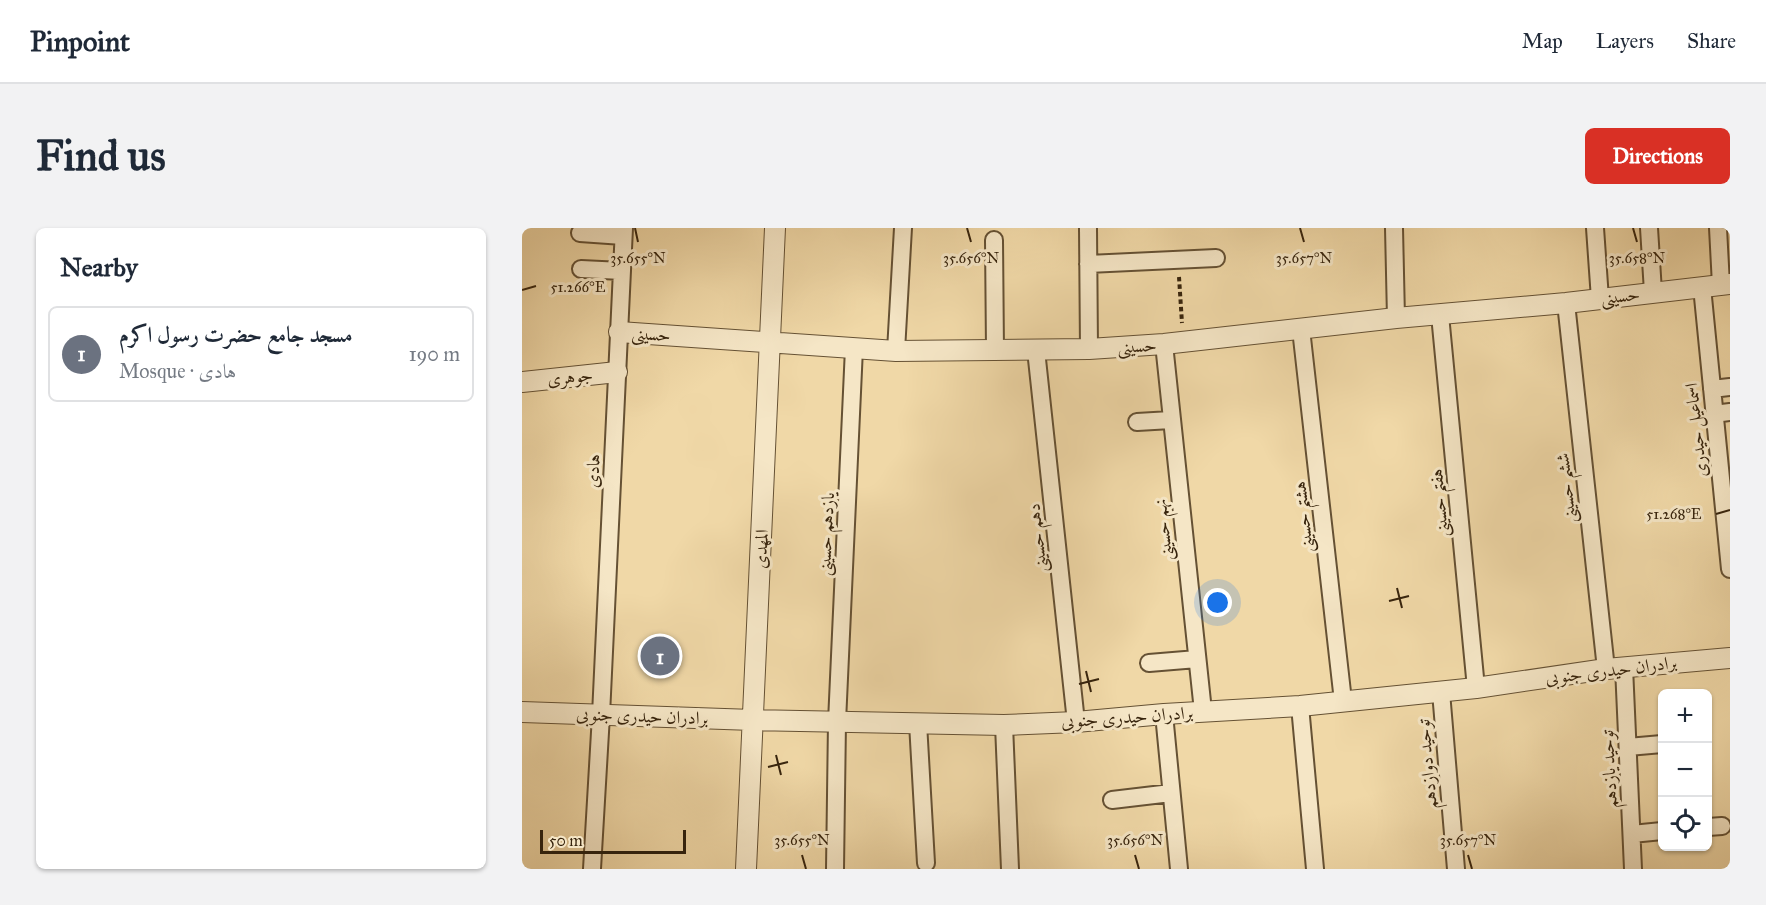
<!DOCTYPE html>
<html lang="en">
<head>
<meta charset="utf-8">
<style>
	body { margin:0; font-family:"IM FELL Great Primer",Amiri,serif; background:#f2f2f3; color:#1f2937 }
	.controls { position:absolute; right:18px; bottom:18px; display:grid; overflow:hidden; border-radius:9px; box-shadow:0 2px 4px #0004 }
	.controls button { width:54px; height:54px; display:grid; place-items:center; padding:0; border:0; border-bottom:2px solid #e0e1e3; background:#fff; color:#1f2937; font:30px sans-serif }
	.scale { position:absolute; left:18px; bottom:15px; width:146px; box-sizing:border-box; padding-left:6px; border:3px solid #37240d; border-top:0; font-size:16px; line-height:21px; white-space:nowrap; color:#37240d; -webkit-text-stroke:4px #f5e6c6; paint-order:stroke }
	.you { position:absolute; left:696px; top:375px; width:21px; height:21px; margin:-15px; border:4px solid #fff; border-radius:50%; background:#1a73e8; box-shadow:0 0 0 9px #1a73e833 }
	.badge { display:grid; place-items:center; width:39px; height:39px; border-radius:50%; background:#d93025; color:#fff; font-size:20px; font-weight:700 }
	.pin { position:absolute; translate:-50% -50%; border:3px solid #fff; box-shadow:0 2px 6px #0006 }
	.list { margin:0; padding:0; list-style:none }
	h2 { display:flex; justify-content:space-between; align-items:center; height:78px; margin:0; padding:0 24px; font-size:26px }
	h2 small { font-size:20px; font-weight:400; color:#747a83 }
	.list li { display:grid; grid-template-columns:39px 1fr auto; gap:18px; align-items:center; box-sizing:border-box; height:96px; margin:0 12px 12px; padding:0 12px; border:2px solid #e0e1e3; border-radius:9px }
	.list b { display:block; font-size:22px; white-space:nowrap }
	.list p { margin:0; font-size:20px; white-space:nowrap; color:#747a83 }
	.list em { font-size:20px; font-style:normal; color:#747a83 }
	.icon { flex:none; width:33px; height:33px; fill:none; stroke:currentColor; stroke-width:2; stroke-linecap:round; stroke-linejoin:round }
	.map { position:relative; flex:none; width:1208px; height:641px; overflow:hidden; border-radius:9px }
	header { display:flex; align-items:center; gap:36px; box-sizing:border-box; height:84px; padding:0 30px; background:#fff; border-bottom:2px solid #e0e1e3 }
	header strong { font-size:28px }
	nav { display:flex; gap:33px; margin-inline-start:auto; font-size:21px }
	.intro { display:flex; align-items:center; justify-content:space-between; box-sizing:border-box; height:144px; padding:0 36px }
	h1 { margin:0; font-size:42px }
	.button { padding:15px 27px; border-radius:9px; background:#d93025; color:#fff; font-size:21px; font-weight:700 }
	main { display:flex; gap:36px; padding:0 36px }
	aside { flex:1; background:#fff; border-radius:9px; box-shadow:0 2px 4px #0004 }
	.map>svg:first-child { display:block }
</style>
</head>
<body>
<header>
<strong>Pinpoint</strong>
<nav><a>Map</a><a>Layers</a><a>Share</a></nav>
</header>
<div class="intro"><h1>Find us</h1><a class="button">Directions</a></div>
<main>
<aside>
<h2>Nearby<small></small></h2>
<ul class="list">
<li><span class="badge" style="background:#6b7280">1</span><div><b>مسجد جامع حضرت رسول اکرم</b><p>Mosque · هادی</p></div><em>190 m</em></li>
</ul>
</aside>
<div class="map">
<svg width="1208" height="641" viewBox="0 0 1208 641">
	<rect width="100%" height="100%" fill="#f0d8a7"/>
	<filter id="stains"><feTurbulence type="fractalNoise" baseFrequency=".00333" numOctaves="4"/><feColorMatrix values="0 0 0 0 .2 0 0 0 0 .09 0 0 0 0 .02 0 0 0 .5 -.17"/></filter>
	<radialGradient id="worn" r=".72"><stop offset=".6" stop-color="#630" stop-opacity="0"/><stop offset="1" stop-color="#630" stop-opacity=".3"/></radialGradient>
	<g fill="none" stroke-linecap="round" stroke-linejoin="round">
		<g stroke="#655134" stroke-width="20">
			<path id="minor" d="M566,0L567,121
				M872,0L874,90
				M1073,0L1078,71
				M1127,0L1131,64
				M1196,0L1199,57
				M58,5L101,8
				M472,12L473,122
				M566,36L694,30
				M59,41L100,43
				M1180,59L1208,341
				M1044,75L1084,441
				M918,87L954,460
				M779,101L821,473
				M642,116L681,483
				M514,122L554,494
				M374,123L381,0
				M1190,161L1208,159
				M1192,186L1208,184
				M615,194L649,192
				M627,435L675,431
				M1102,439L1111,641
				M919,464L934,641
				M778,478L793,641
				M642,486L657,641
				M396,495L404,635
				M482,497L488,641
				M1106,519L1140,516
				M590,572L649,565
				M1186,599L1200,598
				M1110,606L1140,603
				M70,641L79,487L102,0
				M313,641L315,494L332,120"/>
		</g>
		<g stroke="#655134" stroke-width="22">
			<path id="tertiary" d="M97,104L374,123L567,121L642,116L874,90L1044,75L1208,56
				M0,154L95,144
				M0,484L231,492L482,497L554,494L642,486L778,478L954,460L1084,441L1208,430
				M224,641L253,0"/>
		</g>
		<path stroke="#37240d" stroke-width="4" stroke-dasharray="4.5 3" stroke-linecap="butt" d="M657,49L660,95"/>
		<use href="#minor" stroke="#f5e6c6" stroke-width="16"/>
		<use href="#tertiary" stroke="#f5e6c6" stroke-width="20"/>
	</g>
	<path fill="none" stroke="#37240d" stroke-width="2" d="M113,0L116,14M445,0L449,14M778,0L782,14M1111,0L1115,14M0,62L14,58M1194,286L1208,282M875,360L880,380M867,373L887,368M564,443L569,464M557,456L577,451M254,527L259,547M246,539L266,534M280,627L284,641M613,627L617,641M946,627L950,641"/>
	<g text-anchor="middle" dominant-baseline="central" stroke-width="6" stroke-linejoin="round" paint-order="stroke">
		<g font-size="18" fill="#37240d" stroke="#f5e6c6">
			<text transform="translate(1098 68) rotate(-7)">حسینی</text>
			<text transform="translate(129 106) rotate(4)">حسینی</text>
			<text transform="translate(615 118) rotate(-3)">حسینی</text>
			<text transform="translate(48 149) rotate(-6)">جوهری</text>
			<text transform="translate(1174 202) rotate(-96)">اسماعیل حیدری</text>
			<text transform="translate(71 243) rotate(-87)">هادی</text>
			<text transform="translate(1044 260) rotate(-96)">ششم حسینی</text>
			<text transform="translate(917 275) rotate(-95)">هفتم حسینی</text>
			<text transform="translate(781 289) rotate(-96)">هشتم حسینی</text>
			<text transform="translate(641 302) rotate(-96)">نهم حسینی</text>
			<text transform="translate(304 306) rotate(-87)">یازدهم حسینی</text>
			<text transform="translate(515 310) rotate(-96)">دهم حسینی</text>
			<text transform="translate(239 321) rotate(-87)">المهدی</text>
			<text transform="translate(1089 442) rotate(-7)">برادران حیدری جنوبی</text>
			<text transform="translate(120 488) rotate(2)">برادران حیدری جنوبی</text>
			<text transform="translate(605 489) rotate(-4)">برادران حیدری جنوبی</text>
			<text transform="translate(905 536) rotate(-95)">توحید دوازدهم</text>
			<text transform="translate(1087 541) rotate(-93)">توحید یازدهم</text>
		</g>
	</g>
	<g font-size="15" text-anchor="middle" fill="#37240d" stroke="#f5e6c6" stroke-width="6" stroke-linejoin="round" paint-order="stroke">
		<text x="116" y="35">35.655°N</text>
		<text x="449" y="35">35.656°N</text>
		<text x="782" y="35">35.657°N</text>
		<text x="1115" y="35">35.658°N</text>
		<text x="56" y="64">51.266°E</text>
		<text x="1152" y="291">51.268°E</text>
		<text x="280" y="617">35.655°N</text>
		<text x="613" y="617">35.656°N</text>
		<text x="946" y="617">35.657°N</text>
	</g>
	<rect width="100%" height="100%" filter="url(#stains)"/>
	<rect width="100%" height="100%" fill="url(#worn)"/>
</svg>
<div class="controls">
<button>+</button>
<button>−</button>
<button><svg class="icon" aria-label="locate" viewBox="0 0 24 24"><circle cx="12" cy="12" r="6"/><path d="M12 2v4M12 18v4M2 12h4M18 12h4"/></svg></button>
</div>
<div class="scale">50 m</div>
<div class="you"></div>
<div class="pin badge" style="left:138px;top:428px;background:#6b7280">1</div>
</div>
</main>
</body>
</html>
